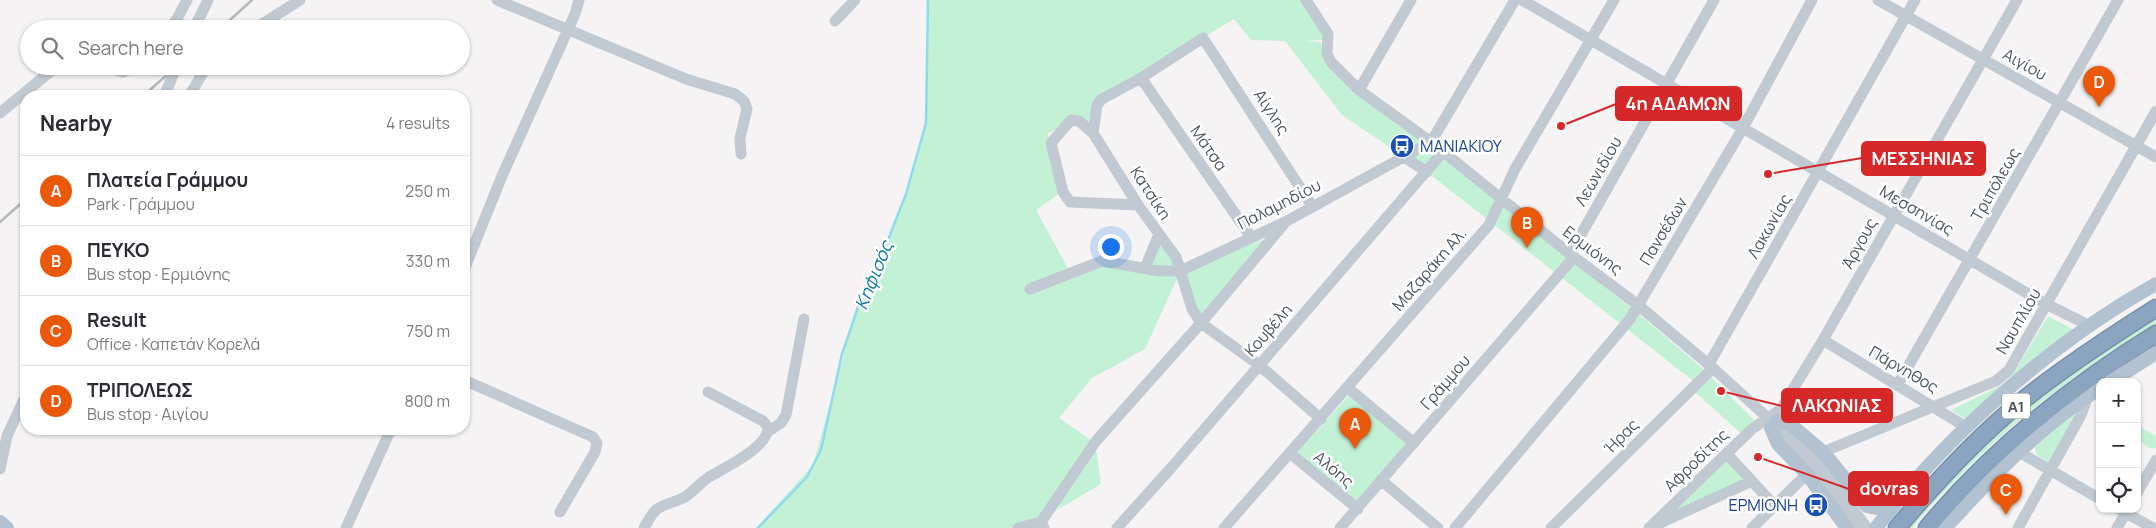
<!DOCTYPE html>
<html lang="en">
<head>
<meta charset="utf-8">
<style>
	body { margin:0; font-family:Manrope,sans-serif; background:#f2f2f3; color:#2b2b33 }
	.controls { position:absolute; right:15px; bottom:15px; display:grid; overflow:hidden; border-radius:10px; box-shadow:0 1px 4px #0004 }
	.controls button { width:45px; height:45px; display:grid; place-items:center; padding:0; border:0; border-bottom:1px solid #e1e1e2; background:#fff; color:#2b2b33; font:25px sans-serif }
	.you { position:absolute; left:1110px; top:246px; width:18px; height:18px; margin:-12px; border:4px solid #fff; border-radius:50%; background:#1a73e8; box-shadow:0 0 0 8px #1a73e833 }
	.badge { display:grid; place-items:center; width:32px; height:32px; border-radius:50%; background:#ea580c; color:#fff; font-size:16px; font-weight:700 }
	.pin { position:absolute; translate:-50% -41px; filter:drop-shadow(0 1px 2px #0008) }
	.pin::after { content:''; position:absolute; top:26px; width:18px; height:15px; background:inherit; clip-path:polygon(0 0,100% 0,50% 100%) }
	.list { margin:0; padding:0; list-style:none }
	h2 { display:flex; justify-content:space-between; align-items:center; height:65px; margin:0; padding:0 20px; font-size:21px }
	h2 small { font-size:16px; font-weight:400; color:#7c7c81 }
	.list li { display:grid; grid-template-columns:32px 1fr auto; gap:15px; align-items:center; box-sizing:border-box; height:70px; padding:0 20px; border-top:1px solid #e1e1e2 }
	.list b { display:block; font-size:19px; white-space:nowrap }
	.list p { margin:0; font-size:16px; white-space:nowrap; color:#7c7c81 }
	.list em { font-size:16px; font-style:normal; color:#7c7c81 }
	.icon { flex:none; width:28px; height:28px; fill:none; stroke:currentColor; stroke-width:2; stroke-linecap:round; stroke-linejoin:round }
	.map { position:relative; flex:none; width:2156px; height:528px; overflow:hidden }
	.search { position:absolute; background:#fff; box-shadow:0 1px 4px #0004; left:20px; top:20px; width:450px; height:55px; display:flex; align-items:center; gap:12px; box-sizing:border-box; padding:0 18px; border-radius:28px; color:#7c7c81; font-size:19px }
	.panel { position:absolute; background:#fff; box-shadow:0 1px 4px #0004; left:20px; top:90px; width:450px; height:345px; border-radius:20px }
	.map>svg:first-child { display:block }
</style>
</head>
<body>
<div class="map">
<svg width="2156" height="528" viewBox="0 0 2156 528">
	<rect width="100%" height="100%" fill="#f5f3f3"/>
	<path fill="#c3f1d5" d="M928,0H1303L1326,38L1321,40L1304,41L1321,42L1326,65L1353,92L1427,146L1639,314L1702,368L1755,421L1742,434L1696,393L1697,384L1427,172L1342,115L1285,41L1251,40L1234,19L1095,102L1088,122L1071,119L1048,134L1049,158L1060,193L1036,210L1070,272L1092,263L1147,266L1159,236L1180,271L1273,236L1201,323L1180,272L1145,349L1092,378L1059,418L1095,443L1101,484L1057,510L1071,481L1041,517L1010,528H756L813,465L851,328L906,194L926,123Z
		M2048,316L2076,331L1969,421L1951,410L2000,386L2014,373Z
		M2156,319V324C2060,382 1984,442 1912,528H1907C1978,441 2060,377 2156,319Z
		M1350,394L1414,443L1358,509L1296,454Z
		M2075,412H2076L2050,461L2047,462L2036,454L2035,447Z
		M2137,425L2156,436V448H2149L2140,441L2137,443Z
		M1727,454L1752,481L1652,526Z"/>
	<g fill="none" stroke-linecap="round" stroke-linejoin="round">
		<path stroke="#90daee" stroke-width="2.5" d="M758,528L807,477L821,450L842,354L851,328L860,301L881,258L906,194L926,123L928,0"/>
		<g stroke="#7690ad" stroke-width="19">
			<path id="highway" d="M1897,528C1935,483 1976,438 2022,401C2064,367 2110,337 2156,308
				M1927,528C1992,450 2070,387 2156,334"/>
		</g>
		<path stroke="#c1cad2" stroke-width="11" d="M497,0L686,79L735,94L744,101L747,109L740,138L741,154
			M1306,0L1328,34L1327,54L1331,62L1359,90L1431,142L1570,254L1638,305L1713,368L1770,420L1777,421L1820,464L1867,528
			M1522,0L2046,304L2088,325
			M1878,0L2156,157
			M835,21L855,0
			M169,29L177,19L187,0
			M194,29L208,0
			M254,29L300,0
			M101,66L123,72L137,66
			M1141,78L1251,237
			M1359,90L1411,0
			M189,96L207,66
			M0,113L57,66
			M1093,133L1138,205L1176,257L1192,309L1201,323L1259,365L1321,419
			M1404,157L1427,172
			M1138,205L1070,202L1063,192L1051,143L1071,120L1079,121L1093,133L1097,105L1102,99L1141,78L1203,38L1312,206
			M1570,254L1714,0
			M1145,268L1159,234
			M464,270L502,176L575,14L579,0
			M1030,289L1102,261L1159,271H1180L1285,222L1431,142L1515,0
			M1823,340L1966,427
			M1709,364L1915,0
			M464,380L593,437L597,443L595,452L560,512
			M1898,384L2118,0
			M1348,388L1414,443
			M769,431L781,423L786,415L804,319
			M1775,433L1803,459L1857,528
			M1823,452L1996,381L2009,370L2156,111
			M2019,452L2100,499
			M1291,454L1358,509
			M1727,454L1774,505
			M0,469L7,436L26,395
			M1382,481L1438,528
			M2137,493L2156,460
			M2119,509L2153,528
			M1658,524L1752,481
			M346,528L391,429
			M644,528C648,521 651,514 657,509C666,503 676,502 685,497C694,491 700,483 709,477C724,468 769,447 768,427L763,421L708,392
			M1018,528L1041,522
			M1044,528L1041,522L1096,441L1201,323L1284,224
			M1117,528L1171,468L1442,153
			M1224,528L1489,225L1515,169L1614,0
			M1340,528L1574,257
			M1455,528L1630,319L1743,128L1812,0
			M1551,528L1713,368
			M1649,528L1752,429L1781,409L1823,340L2017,0
			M1752,528L1807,474
			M2018,528L2081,415L2088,396
			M2117,528L2128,509"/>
		<path stroke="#b3c2d1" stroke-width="14" d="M2110,382L2156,353
			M1777,421L1790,424L1823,452L1867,506L1881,509L1894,504
			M1771,428L1778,444L1807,474L1847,528
			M0,522L7,528
			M1876,528C1947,435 2053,341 2156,284
			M1945,528C1992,477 2041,425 2100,388"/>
		<use href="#highway" stroke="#8ba5c1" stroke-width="16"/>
		<path stroke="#b5b8bd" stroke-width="2.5" d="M220,29L252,0
			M143,96L177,66
			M0,222L26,199"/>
		<path stroke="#c1cad2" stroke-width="11" d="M164,96L177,66"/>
	</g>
	<defs>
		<g id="bus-disc" transform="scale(1.25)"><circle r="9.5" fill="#1a4fb4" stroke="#fff"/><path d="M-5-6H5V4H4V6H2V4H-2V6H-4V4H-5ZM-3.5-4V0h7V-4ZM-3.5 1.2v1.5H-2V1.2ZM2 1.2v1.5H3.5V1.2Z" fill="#fff"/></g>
	</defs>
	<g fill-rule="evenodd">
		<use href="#bus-disc" x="1402" y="146"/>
		<use href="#bus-disc" x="1816" y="505"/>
	</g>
	<g text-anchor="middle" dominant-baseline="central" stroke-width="5" stroke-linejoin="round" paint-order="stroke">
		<rect fill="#fff" stroke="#808990" stroke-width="1" x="2002" y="393.5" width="28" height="25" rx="4"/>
		<g font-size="15" font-weight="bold" fill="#4a5661">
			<text x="2016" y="406">Α1</text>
		</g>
		<g font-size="16" fill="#4a5661" stroke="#fff">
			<text transform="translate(2025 64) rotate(29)">Αιγίου</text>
			<text transform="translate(1272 112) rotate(57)">Αίγλης</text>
			<text transform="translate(1209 148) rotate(55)">Μάτσα</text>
			<text transform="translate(1598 171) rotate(-60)">Λεωνιδίου</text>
			<text transform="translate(1995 184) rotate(-60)">Τριπόλεως</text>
			<text transform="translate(1151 193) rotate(57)">Κατσίκη</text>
			<text transform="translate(1279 204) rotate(-27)">Παλαμηδίου</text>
			<text transform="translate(1917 210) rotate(30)">Μεσσηνίας</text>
			<text transform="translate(1769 226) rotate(-60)">Λακωνίας</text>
			<text transform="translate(1663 231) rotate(-59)">Πανσέδων</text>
			<text transform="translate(1859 243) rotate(-61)">Άργους</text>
			<text transform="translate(1593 250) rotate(37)">Ερμιόνης</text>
			<text transform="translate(1429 269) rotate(-49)">Μαζαράκη Αλ.</text>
			<text transform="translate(2018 321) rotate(-60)">Ναυπλίου</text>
			<text transform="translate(1268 330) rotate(-49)">Κουβέλη</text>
			<text transform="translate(1904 369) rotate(30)">Πάρνηθος</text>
			<text transform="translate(1445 382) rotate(-49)">Γράμμου</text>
			<text transform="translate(1621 436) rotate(-45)">Ήρας</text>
			<text transform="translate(1696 460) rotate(-44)">Αφροδίτης</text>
			<text transform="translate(1334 469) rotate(40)">Αλόης</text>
		</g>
		<g font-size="16" fill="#164399" stroke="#fff" text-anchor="start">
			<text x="1420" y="146">ΜΑΝΙΑΚΙΟΥ</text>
			<text x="1798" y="505" text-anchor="end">ΕΡΜΙΟΝΗ</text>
		</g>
		<g font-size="18" font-style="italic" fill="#0c7c9b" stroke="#fff">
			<text transform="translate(873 275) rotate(-68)">Κηφισός</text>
		</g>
	</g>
	<path fill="none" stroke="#d62828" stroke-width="2" d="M1561 126L1616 104M1768 174L1862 158M1721 391L1782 406M1758 457L1849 489"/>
	<g fill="#d62828" stroke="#fff" stroke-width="2">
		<circle cx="1561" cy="126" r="5"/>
		<circle cx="1768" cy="174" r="5"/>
		<circle cx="1721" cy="391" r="5"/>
		<circle cx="1758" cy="457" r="5"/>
	</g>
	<g fill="#d62828" stroke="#d62828" stroke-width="2">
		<rect x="1616" y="87" width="125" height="33" rx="5"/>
		<rect x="1862" y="142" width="123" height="33" rx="5"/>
		<rect x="1782" y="389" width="110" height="33" rx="5"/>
		<rect x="1849" y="472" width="79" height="33" rx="5"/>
	</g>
	<g font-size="18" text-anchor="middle" font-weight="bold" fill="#fff">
		<text x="1678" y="110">4η ΑΔΑΜΩΝ</text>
		<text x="1923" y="165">ΜΕΣΣΗΝΙΑΣ</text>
		<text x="1837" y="412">ΛΑΚΩΝΙΑΣ</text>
		<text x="1889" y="495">dovras</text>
	</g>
</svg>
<div class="controls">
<button>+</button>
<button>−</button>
<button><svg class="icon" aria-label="locate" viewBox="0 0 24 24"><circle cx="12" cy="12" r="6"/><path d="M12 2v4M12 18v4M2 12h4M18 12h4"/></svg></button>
</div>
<div class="you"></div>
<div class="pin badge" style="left:1355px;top:449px">A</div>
<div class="pin badge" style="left:1527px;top:248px">B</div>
<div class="pin badge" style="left:2006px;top:515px">C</div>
<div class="pin badge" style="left:2099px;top:107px">D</div>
<div class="search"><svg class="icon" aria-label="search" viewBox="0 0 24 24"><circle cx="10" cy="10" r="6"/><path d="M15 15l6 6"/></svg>Search here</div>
<section class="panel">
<h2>Nearby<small>4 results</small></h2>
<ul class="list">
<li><span class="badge">A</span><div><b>Πλατεία Γράμμου</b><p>Park · Γράμμου</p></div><em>250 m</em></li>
<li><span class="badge">B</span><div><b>ΠΕΥΚΟ</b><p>Bus stop · Ερμιόνης</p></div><em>330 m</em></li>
<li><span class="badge">C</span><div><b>Result</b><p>Office · Καπετάν Κορελά</p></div><em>750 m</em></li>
<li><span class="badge">D</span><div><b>ΤΡΙΠΟΛΕΩΣ</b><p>Bus stop · Αιγίου</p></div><em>800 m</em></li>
</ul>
</section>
</div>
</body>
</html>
